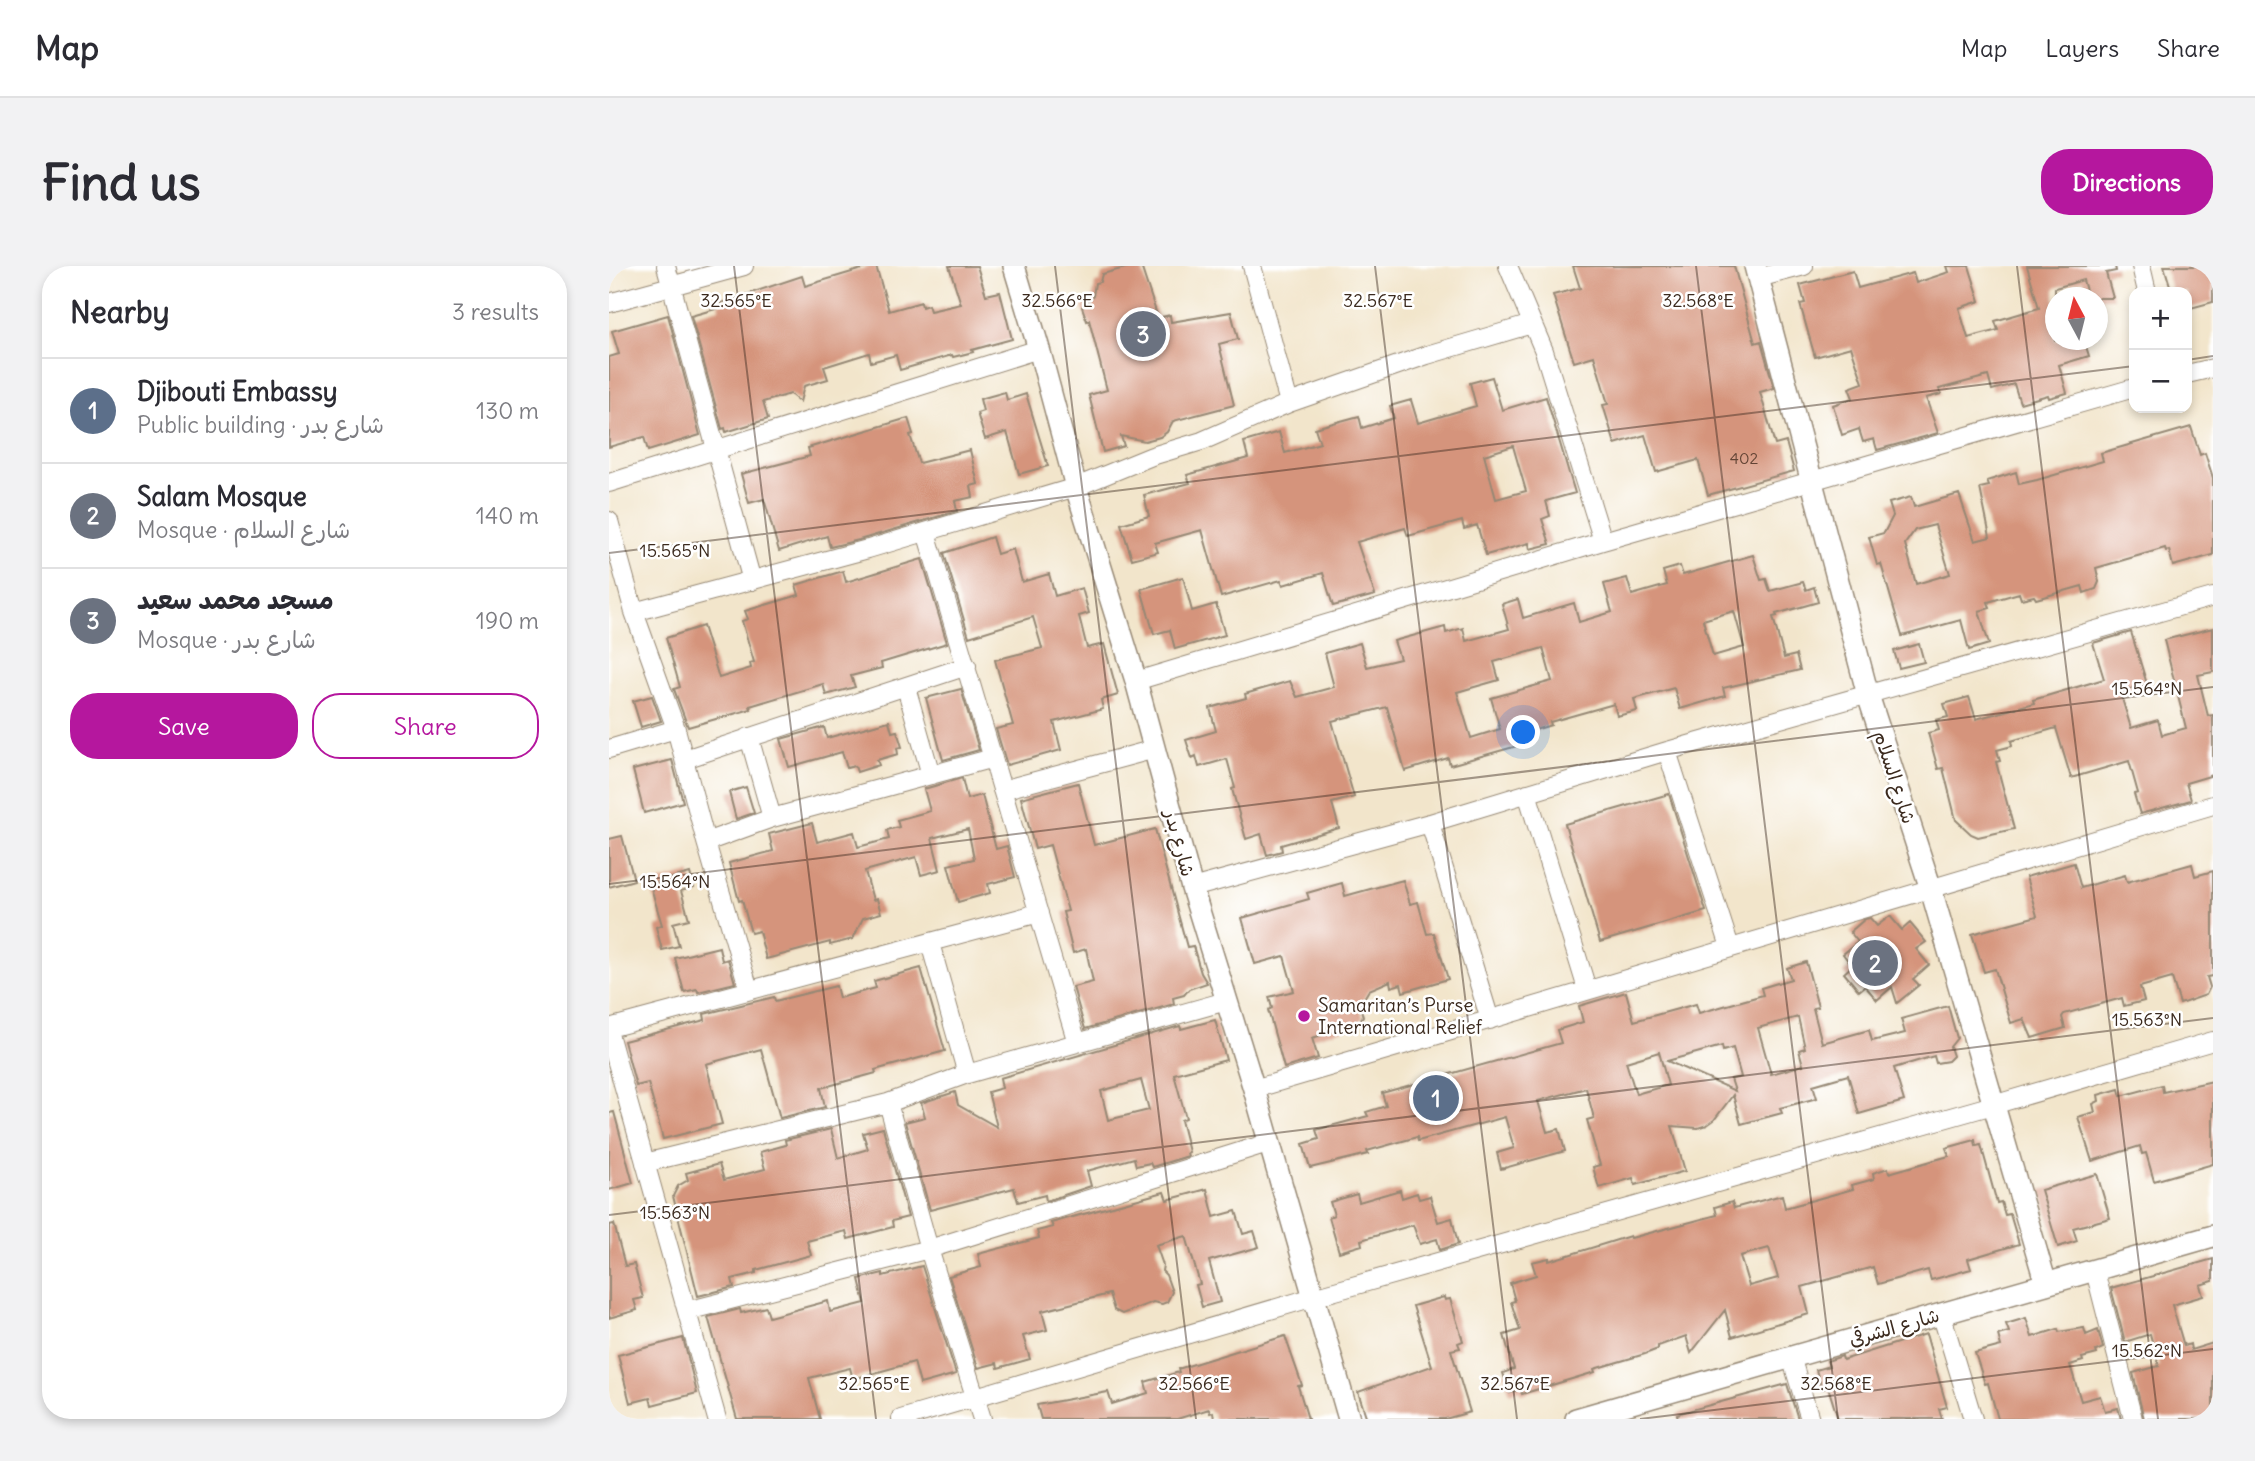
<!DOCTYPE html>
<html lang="en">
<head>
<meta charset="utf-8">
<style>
	body { margin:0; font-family:Delius,"Playpen Sans Arabic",sans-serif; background:#f2f2f3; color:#2b2b33 }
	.controls { position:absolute; right:21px; top:21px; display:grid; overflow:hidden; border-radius:14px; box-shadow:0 4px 10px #0003 }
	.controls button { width:63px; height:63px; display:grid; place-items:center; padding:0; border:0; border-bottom:2px solid #e1e1e2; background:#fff; color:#2b2b33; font:35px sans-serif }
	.compass { position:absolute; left:1436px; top:21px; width:63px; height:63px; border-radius:50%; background:#fff; box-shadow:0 4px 10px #0003; rotate:353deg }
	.you { position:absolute; left:915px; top:467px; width:24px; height:24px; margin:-18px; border:5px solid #fff; border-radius:50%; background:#1a73e8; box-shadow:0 0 0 10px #1a73e833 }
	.badge { display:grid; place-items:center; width:46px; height:46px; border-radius:50%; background:#b5179e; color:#fff; font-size:23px; font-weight:700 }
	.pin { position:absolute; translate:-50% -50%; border:4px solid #fff; box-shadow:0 2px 7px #0006 }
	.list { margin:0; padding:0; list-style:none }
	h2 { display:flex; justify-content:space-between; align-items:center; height:91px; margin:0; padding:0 28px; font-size:30px }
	h2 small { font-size:23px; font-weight:400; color:#7c7c81 }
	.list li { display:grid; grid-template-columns:46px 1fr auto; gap:21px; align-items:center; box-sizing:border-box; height:105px; padding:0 28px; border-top:2px solid #e1e1e2 }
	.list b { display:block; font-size:26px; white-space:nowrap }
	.list p { margin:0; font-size:23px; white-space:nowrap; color:#7c7c81 }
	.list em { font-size:23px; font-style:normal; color:#7c7c81 }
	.actions { display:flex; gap:14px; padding:21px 28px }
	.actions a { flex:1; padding:16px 0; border:2px solid #b5179e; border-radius:28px; text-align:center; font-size:24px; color:#b5179e }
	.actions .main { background:#b5179e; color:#fff }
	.map { position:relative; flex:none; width:1604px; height:1153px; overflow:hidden; border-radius:28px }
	header { display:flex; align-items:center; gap:42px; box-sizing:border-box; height:98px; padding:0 35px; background:#fff; border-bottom:2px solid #e1e1e2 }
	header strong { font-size:33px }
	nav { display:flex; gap:38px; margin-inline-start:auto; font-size:24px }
	.intro { display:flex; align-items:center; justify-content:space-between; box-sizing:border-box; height:168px; padding:0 42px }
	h1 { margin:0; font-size:49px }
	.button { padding:18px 32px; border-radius:28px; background:#b5179e; color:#fff; font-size:24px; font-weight:700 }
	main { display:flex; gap:42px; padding:0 42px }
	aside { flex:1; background:#fff; border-radius:28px; box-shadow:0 4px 10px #0003 }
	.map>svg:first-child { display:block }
</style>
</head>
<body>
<header>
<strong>Map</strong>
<nav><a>Map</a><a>Layers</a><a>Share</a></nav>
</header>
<div class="intro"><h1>Find us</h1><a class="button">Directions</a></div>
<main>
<aside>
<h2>Nearby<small>3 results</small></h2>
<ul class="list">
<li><span class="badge" style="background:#5c6f8a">1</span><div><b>Djibouti Embassy</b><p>Public building · شارع بدر</p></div><em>130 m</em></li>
<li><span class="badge" style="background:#6b7280">2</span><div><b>Salam Mosque</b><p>Mosque · شارع السلام</p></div><em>140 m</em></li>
<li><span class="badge" style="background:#6b7280">3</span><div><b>مسجد محمد سعيد</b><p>Mosque · شارع بدر</p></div><em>190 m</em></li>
</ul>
<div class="actions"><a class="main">Save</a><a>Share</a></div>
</aside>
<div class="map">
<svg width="1604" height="1153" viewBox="0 0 1604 1153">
	<rect width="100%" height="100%" fill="#fff"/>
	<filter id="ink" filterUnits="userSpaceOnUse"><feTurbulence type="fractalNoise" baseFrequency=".0143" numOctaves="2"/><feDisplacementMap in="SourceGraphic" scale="14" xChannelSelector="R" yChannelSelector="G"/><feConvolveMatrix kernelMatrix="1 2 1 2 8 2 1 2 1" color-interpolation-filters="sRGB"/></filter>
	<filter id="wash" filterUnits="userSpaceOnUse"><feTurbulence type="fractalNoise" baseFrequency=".00686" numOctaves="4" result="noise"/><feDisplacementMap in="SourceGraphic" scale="28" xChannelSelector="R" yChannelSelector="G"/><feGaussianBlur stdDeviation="1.57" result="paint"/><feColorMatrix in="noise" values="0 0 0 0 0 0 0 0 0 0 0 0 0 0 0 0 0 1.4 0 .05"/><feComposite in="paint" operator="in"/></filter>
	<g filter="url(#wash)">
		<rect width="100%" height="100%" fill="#f2e5cb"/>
		<g id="blocks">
			<path fill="#d5947b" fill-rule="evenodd" d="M263,0H267L280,45L312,36L313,41L319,39L321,45L352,38L340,0H368L377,29L391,26L403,73L363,84L364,86L344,91L343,89L291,104L287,89L262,96L260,87L215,101L219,113L195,120L191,136L181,128L154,136L159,153L117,166L116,162L113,163L82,50L110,42L109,38L193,10L196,20Z
				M524,0H532L549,52L561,49L562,56L622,46L629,73L610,78L625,139L564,155L558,166L551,171L536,175L512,170L515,180L494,186L480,129L498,124L480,54L478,55L473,41L484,30L486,17L491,16L493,8Z
				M964,0H1125L1146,77L1152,75L1165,122L1151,126L1166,179L1177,176L1185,205L1099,229L1089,194L1047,206L1036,169L1006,178L994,139L999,138L985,90L965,96L944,29L971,22Z
				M1338,0H1360L1371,35L1350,42L1359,72L1389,64L1386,55L1430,42L1418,0H1506L1507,5L1497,7L1504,32H1479L1474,14L1446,22V74H1475L1480,90L1450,99L1458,127L1440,132L1439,129L1411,137L1405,118L1383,124L1379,110L1330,123L1332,128L1317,132L1329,167L1268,184L1265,173L1254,176L1250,163L1233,169L1224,139L1244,132L1240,122L1254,117L1242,81L1206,91L1191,38L1196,37L1191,19L1244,5L1249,22L1304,7L1307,17L1340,6Z
				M1555,0H1604V36L1578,43V26H1563Z
				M59,49L91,169L39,185L35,171L0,181V91L10,88L3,65Z
				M883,111L893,144L937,131L966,227L937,235L941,250L933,253L941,278L921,283L920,277L877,289L868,259L855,263L853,255L799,270L796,262L748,276L766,329L724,340L714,307L674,319L672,314L612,331L593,264L546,277L549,286L523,293L512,258L540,250L535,229L581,217L578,209L639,192L635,176L670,166L676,187L711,177L706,162L750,150L753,162L785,152L781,140L802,134L809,157L867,140L861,117ZM904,180L917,225L887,233L875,189Z
				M396,126L398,134L417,128L439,200L410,208L398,166L376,173L368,147L374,145L371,133Z
				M299,152L304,168L301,169L310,197L361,184L369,218L362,220L364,231L346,235L348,245L250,274L221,281L218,270L170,285L155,233L140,237L132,208L201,190L199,182Z
				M1582,161L1591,189L1596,187L1604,212V289L1564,300L1560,284L1557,285L1556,282L1487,302L1490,316L1487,323L1475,327L1473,320L1427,333L1425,330L1412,333L1410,327L1379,336L1381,342L1370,345L1380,378L1360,384L1352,354L1293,370L1272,298L1268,299L1260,271L1275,267L1284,250L1280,237L1302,231L1305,241L1350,228L1366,275L1381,271L1371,222L1380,220L1378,215L1407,206L1410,218L1428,214L1494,195L1492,187ZM1326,259L1341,308L1307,318L1296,278L1306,264Z
				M383,271L388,288L404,283L413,316L440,308L446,330L473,322L480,347L470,350L478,382L495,378L509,429L492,434L494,443L445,456L452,484L398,499L387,463L404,459L386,394L433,382L424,351L360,371L335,287Z
				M1144,289L1152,314L1157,313L1161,325L1194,316L1197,324L1205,321L1209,336L1167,348L1168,350L1164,351L1175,392L1187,389L1191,404L1114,422L1116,430L1071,443L1065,422L1025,433L1028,445L1008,450L1005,438L941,456L942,459L906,470L908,480L841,499L839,492L796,505L778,441L723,455L745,531L723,537L730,562L672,579L673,585L658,589L652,568L637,573L623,523L626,522L618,493L590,501L587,490L583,492L577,474L607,465L601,442L637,432L636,428L681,415L688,431L725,421L716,387L751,377L758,401L791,393L785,375L836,361L837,367L854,362L857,375L900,363L893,338L909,333L914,352L965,337L970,356L1003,346L995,318L1018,312L1023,329L1058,319L1054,305L1071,300L1074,309ZM1125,345L1135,381L1104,390L1094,354ZM934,382L943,415L882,432L891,463L862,472L848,426L890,414L885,396Z
				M313,293L338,377L272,397L273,402L242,410L246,421L217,429L214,418L141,440L142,443L79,461L65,423L71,421L57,372L94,360L110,412L142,402L141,397L145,396L133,355L139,353L136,345L190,329L187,319L234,305L237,316Z
				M574,311L583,345L607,338L616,369L566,383L561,364L545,368L532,323Z
				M1604,362V406L1589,409L1599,450L1604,449V509L1577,517L1582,534L1531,548L1525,528L1529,527L1520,495L1462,512L1447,462L1402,475L1403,480L1388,484L1391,495L1387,496L1405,563L1369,571L1362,568L1347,554L1334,502L1329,503L1319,467L1330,464L1327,454L1339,451L1335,438L1360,431L1367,453L1425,437L1424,434L1495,413L1484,377L1522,366L1538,418L1511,426L1522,462L1549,454L1553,469L1577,462L1555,374Z
				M1310,378L1315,396L1290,402L1285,385Z
				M352,423L370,484L334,494L317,432Z
				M43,430L52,455L32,461L24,435Z
				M280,455L283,466L288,465L293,481L288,482L289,488L268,494L270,499L248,506L246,500L238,502L233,486L180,501L172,473L215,461L218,472Z
				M63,494L74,536L35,547L24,504Z
				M353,512L358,533L373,529L387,583L398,580L406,611L379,618L381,627L349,636L339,599L365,593L359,563L323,572L331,604L312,609L307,591L256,605L264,634L268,633L272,647L254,652L244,673L221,679V676L157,693L150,665L142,667L133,634L130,635L120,597L164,585L160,568L203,557L208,576L245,566L249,581L280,573L278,564L290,561L288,554L321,545L315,523Z
				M469,517L485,579L546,563L578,681L584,680L592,707L598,717L580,723L575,729L564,732L565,738L476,763L464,721L484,716L477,683L464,687L454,646L459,645L441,579L426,583L412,532Z
				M137,521L145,547L127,553L120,526Z
				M1060,528L1097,645L991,676L956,558Z
				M13,570L25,614L0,621V573Z
				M1465,597L1472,622L1516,609L1518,616L1583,598L1586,610L1604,605V710L1598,711L1601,721L1597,729L1571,738L1563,712L1531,721L1535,735L1515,740L1513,732L1455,748L1453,751L1456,762L1423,772L1415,753L1402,757L1386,703L1375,706L1363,668L1428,650L1417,611Z
				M81,607L85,621L72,625L80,653L64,657L70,680L53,684L47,661L53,659L41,618Z
				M794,614L801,638L809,636L818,668L825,667L839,713L794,726L792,718L782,721L781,715L760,724L751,739L754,751L748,759L703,772L709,792L675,802L659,744L663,742L660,731L685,725L675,690L646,698L633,652L700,633L698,627L733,617L736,630Z
				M1281,650L1293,664L1301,657L1317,676L1307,683L1320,699L1304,713L1310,719L1288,737L1283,721L1268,734L1256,720L1250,725L1235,707L1243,700L1234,688L1249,676L1241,666L1256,653L1261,652L1268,660Z
				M110,681L113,695L119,693L126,717L89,726L88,723L75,726L66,692Z
				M1197,696L1209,741L1204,742L1213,777L1260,764L1263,775L1296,767L1292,753L1339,740L1348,772L1341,781L1344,790L1339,795L1327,797L1325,790L1285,802L1295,835L1250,848L1239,809L1204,819L1208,832L1171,842L1173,847L1132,858L1124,829L1105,854L1098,859L1089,862L1063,860L1076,905L1026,919L1024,912L990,922L984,901L991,899L978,854L985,852L977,822L929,835L938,866L950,863L956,885L892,903L888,887L905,882L896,851L809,875L808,871L758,885L759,888L701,902L694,878L710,873L707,864L759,850L757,846L777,840L773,827L952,777L948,764L974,756L970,740L1017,726L1025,755L1087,738L1090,747L1154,729L1152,722L1182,713L1178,702ZM1189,751L1196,782L1190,784L1194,799L1162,808L1149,762ZM1113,780L1114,785L1124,782L1132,811L1122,813L1126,825L1058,795ZM1050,786L1059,819L1027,828L1017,796Z
				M312,702L336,785L266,804L267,807L212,822L216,841L171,852L152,783L97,798L113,858L54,873L39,817L27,820L15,775L96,754L95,748L165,731L166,735L227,720L230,732L267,722L265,715Z
				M606,754L617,794L565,808L577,852L572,854L580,886L578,887L579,890L543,901L541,897L527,900L525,892L478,905L482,920L437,935L436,929L409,936L405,922L321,944L296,856L316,851L312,837L346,826L349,839L388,861L379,826L393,822L391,812L571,760L572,763ZM532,814L540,844L499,854L492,825Z
				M1604,815V898L1545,915L1537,887L1533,888L1531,880L1483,895L1469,851L1486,846L1484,838L1490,835L1489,829L1510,823L1512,830L1553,819L1554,826Z
				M5,846L24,917L0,924V847Z
				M274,862L299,951L283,955L284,961L239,973L237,965L198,975L202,989L147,1004V1007L123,1013L125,1021L89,1030L64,930L69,920L79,914L77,907L110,898L115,914L156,903L151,886L177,879L176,874L222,863L229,892L259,883L254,867Z
				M1366,874L1367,880L1372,879L1388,937L1392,936L1396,949L1401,948L1410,978L1359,993L1362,1003L1322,1014L1319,1004L1269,1018L1264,1001L1193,1021L1200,1048L1123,1071L1116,1044L1082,1087L1077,1070L1049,1080V1083L1036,1088L985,1103L986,1106L913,1128L911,1123L901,1127L894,1107L905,1103L895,1069L911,1064L902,1036L906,1035L901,1017L927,1009L923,996L940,992V995L1021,970L1022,972L1108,949L1106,941L1123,936L1125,942L1173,929L1176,942L1244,923L1243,919L1265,913L1264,907L1279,902L1280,907L1340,890L1337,882ZM1160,982L1169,1012L1140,1020L1131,990Z
				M1488,908L1501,952L1464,962L1468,975L1449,981L1432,924Z
				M598,923L605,951L627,945L634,968L645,965L650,981L600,995L611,1036L593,1041L587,1019L591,1018L577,970L547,979L554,999L553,1005L557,1009L563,1026L558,1036L553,1038L544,1036L513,1048L505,1044L500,1028L433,1045L438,1064L414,1070L421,1093L389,1102L388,1097L369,1102L340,1010L372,1001L369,988L430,972L428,965L444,961L442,957L555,926L558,934Z
				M791,924L793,932L808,927L810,933L821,930L829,956L843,952L849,978L831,984L828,973L811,978L804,959L752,974L753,979L730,986L720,951L725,949L721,936L748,928L750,936Z
				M5,958L16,1000L25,998L34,1032L25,1034L28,1044L0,1052V959Z
				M1604,993V1015L1591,1019L1594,1030L1563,1039L1575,1080L1581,1078L1582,1084L1604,1077V1153H1535L1524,1107L1550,1100L1541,1068L1516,1076L1502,1022Z
				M313,1000L347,1108L311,1118L305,1096L244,1113L241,1102L200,1112L211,1153H128L99,1051L131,1043L132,1047L157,1041L160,1051L219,1035L221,1046L256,1037L250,1013L274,1007V1010Z
				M835,1031L836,1034L841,1033L854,1075L849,1077L851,1082L842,1084L861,1146L836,1153H758L749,1126L823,1100L804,1040Z
				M1417,1052L1423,1071L1449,1063L1450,1066L1475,1062L1477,1069L1489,1064L1494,1082L1487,1085L1488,1088L1473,1092L1474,1095L1461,1099L1472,1135L1491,1130L1496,1145L1509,1142L1512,1153H1389L1379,1117L1376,1118L1366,1087L1392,1080L1389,1069L1400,1066L1397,1058Z
				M1317,1068L1338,1141L1330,1143L1333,1153H1229L1219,1121L1213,1123L1207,1104L1220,1100L1218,1095L1233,1090L1234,1094Z
				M676,1070L693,1119L689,1120L699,1153H605L604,1146L601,1147L600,1143L568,1153H432L428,1139L499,1126L503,1138L539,1127L536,1116L570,1106L569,1103Z
				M74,1072L88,1127L43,1139L41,1132L21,1137L9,1089Z
				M1178,1118L1189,1153H1069L1068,1148Z"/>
		</g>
	</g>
	<g filter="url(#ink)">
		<use href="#blocks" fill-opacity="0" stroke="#968874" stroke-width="2"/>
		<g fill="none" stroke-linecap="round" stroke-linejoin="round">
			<g stroke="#968874" stroke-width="20">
				<path id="minor" d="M57,0L143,315
					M643,0L680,137
					M899,0L935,85L994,275
					M1532,0L1538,26
					M1149,12L1195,0
					M0,37L135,0
					M1578,108L1604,102
					M0,217L430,83
					M0,255L25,346L67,463L97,576L140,724
					M317,266L468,777
					M25,346L259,283L467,221L543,190L593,175L680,137L818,89L923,58
					M527,415L994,275L1525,122
					M297,421L322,509
					M140,471L163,552
					M0,483L67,463
					M1058,485L1121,681
					M76,493L358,400
					M393,524L546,483
					M918,527L978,723
					M821,557L881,754
					M97,576L163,552L384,492
					M583,622L821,557L1058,485L1604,331
					M321,677L358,808
					M0,762L430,647
					M0,768L108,1153
					M645,823C965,730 1283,631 1604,539
					M279,837L320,983L373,1153
					M36,897L279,837L358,808L617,735
					M1486,1005L1524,1153
					M78,1045L320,983L659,877
					M1332,1047L1364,1153
					M1182,1091L1201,1153
					M292,1153L705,1031L1384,839L1604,775"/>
			</g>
			<g stroke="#968874" stroke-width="24">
				<path id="tertiary" d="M405,0L430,83L467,221L527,415L583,622L645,823L740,1153
					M1146,0L1259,429L1321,620L1437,1018
					M967,1153L1604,970"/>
			</g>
			<use href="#minor" stroke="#fff" stroke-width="18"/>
			<use href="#tertiary" stroke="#fff" stroke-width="21"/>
		</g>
	</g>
	<path fill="none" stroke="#3b2a1e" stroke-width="2" stroke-opacity="0.45" d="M125,0L267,1153M446,0L587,1153M766,0L908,1153M1087,0L1229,1153M1408,0L1549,1153M1578,94L1604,90M0,287L1525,100M0,618L1604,421M0,949L1604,752M1031,1153L1604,1083"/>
	<circle fill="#b5179e" stroke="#fff" stroke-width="2.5" cx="695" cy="750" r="7"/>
	<g text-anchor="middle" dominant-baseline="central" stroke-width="5" stroke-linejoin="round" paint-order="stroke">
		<g font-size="16" fill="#624435">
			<text x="1135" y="192">402</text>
		</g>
		<g font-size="19" fill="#3b2a1e" stroke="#fff">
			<text transform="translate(1286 511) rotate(72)">شارع السلام</text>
			<text transform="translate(571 577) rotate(75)">شارع بدر</text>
			<text transform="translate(1285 1061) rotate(-16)">شارع الشرقي</text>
		</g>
		<g font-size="19" fill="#3b2a1e" stroke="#fff" text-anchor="start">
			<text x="709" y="739">Samaritan’s Purse<tspan x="709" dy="22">International Relief</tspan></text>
		</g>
	</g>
	<g font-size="18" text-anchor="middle" fill="#3b2a1e" stroke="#fff" stroke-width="5" stroke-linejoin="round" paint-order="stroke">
		<text x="127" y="41">32.565°E</text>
		<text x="448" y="41">32.566°E</text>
		<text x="769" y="41">32.567°E</text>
		<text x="1089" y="41">32.568°E</text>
		<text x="66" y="291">15.565°N</text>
		<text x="1538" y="429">15.564°N</text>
		<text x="66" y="622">15.564°N</text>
		<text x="1538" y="760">15.563°N</text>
		<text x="66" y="953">15.563°N</text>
		<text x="1538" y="1091">15.562°N</text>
		<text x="265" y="1124">32.565°E</text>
		<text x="585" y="1124">32.566°E</text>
		<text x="906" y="1124">32.567°E</text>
		<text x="1227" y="1124">32.568°E</text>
	</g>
</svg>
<div class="controls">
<button>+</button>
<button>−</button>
</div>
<svg class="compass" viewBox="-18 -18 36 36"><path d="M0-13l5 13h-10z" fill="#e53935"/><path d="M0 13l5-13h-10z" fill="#7c7c81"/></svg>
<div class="you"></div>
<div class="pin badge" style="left:827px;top:832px;background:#5c6f8a">1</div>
<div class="pin badge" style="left:1266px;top:697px;background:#6b7280">2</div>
<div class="pin badge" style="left:534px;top:68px;background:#6b7280">3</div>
</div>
</main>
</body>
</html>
